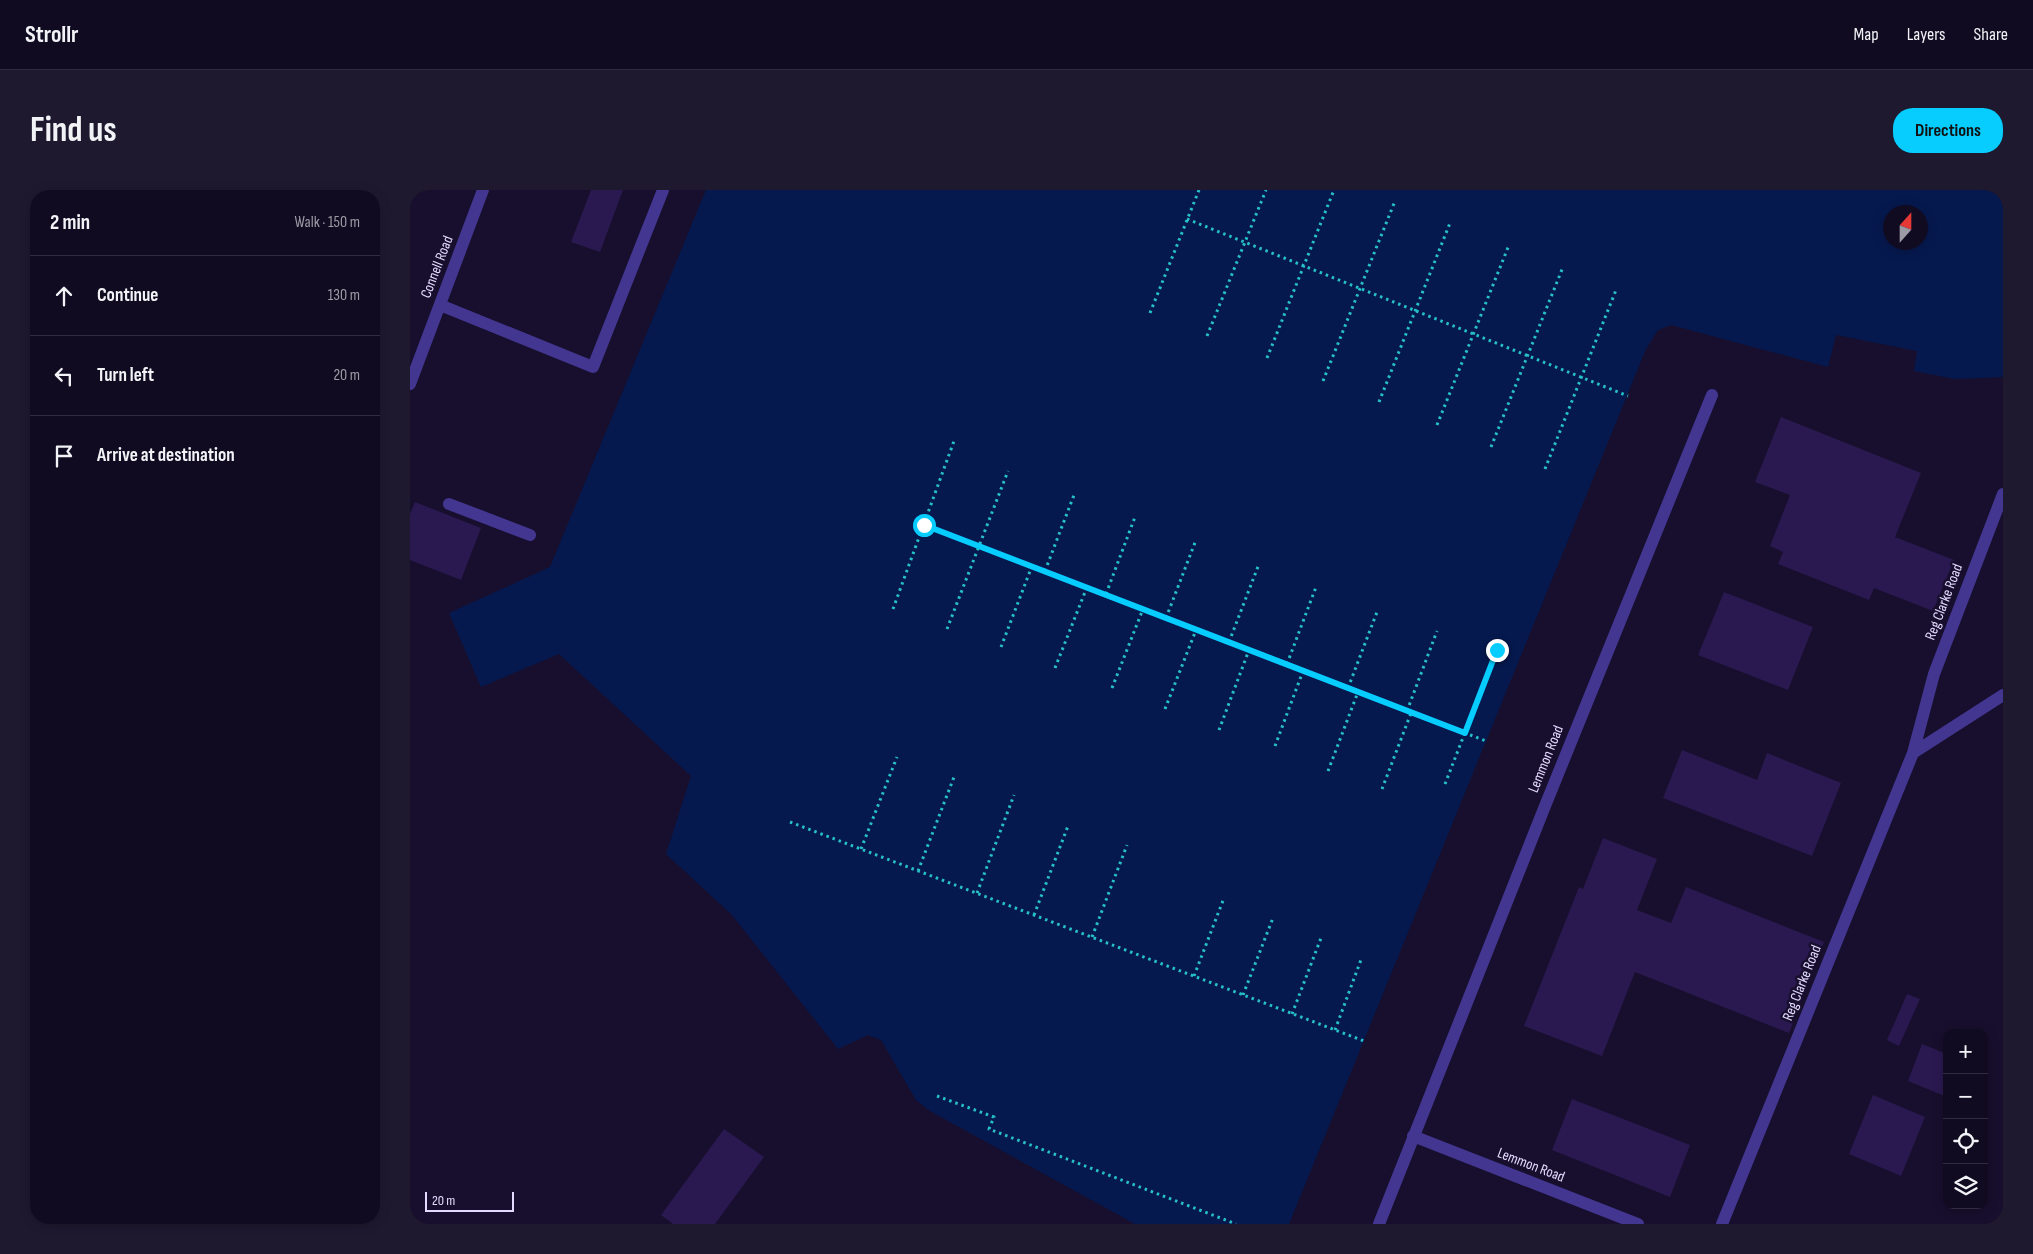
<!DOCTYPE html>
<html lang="en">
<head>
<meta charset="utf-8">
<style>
	body { margin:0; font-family:"Sofia Sans Condensed",sans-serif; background:#1e192f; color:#f1f3f6 }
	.controls { position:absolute; right:15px; bottom:15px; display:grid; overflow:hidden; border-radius:10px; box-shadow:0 2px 12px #0003 }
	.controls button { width:45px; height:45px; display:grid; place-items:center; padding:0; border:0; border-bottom:1px solid #302b40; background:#110b22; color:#f1f3f6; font:25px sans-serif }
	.compass { position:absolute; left:1473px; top:15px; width:45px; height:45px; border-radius:50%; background:#110b22; box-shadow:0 2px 12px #0003; rotate:21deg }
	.scale { position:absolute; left:15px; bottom:12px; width:89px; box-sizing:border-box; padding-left:5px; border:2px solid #e3dbff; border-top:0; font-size:14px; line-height:18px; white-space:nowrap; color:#e3dbff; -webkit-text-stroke:4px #170f2d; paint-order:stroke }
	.stop { position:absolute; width:15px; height:15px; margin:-11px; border:4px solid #07cdff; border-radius:50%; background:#fff }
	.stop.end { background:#07cdff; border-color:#fff; box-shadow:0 1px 5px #0008 }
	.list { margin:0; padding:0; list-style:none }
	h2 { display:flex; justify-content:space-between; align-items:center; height:65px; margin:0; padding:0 20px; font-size:21px }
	h2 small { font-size:16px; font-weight:400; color:#9c9ba5 }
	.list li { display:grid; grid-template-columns:32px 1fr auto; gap:15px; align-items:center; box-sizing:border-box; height:80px; padding:0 20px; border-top:1px solid #302b40 }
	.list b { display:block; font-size:19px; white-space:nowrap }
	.list em { font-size:16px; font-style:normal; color:#9c9ba5 }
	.icon { flex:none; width:28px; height:28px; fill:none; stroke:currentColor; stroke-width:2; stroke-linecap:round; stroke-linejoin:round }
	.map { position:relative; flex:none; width:1593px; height:1034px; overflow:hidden; border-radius:20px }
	header { display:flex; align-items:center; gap:30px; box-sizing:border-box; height:70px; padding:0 25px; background:#110b22; border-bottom:1px solid #302b40 }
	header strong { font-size:24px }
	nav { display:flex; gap:28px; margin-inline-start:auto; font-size:18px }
	.intro { display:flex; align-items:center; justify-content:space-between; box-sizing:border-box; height:120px; padding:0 30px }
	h1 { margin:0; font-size:35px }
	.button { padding:12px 22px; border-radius:20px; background:#07cdff; color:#111; font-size:18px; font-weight:700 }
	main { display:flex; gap:30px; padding:0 30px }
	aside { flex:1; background:#110b22; border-radius:20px; box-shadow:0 2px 12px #0003 }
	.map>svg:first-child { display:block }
</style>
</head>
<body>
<header>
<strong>Strollr</strong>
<nav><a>Map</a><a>Layers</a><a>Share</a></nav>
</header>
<div class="intro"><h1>Find us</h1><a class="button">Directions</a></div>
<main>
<aside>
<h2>2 min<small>Walk · 150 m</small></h2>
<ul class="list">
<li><svg class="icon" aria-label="ahead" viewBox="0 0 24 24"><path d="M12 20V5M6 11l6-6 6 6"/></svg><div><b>Continue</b></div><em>130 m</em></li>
<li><svg class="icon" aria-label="left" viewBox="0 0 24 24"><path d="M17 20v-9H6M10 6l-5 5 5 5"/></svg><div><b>Turn left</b></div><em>20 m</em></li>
<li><svg class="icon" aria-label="arrive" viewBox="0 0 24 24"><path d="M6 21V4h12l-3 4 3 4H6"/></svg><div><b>Arrive at destination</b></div></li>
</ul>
</aside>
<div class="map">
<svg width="1593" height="1034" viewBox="0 0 1593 1034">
	<rect width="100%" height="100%" fill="#170f2d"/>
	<path fill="#06194f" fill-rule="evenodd" d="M296,0H1593V187L1545,189L1504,181L1507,161L1426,145L1418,177L1261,135L1248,140L1236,159L879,1034H725L520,921L506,910L471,850L458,845L428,859L322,725L256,664L281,586L149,464L71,497L39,423L140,377ZM1480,22H1510V52H1480Z"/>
	<path fill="#2a1950" d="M181,0H213L190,62L161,52Z
		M1371,227L1511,283L1485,347L1544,370L1523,421L1464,398L1459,410L1368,374L1373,362L1360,356L1380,305L1345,292Z
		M5,312L71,338L51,390L0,370V324Z
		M1314,402L1403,437L1378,500L1288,465Z
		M1272,560L1347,590L1357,563L1431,593L1402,666L1253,608Z
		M1193,648L1247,669L1227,720L1261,733L1276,697L1414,752L1379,843L1225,782L1192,866L1114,836L1169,697L1173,699Z
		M1497,804L1510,809L1489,856L1477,850Z
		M1512,854L1537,864V907L1498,891Z
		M1463,905L1515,927L1491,986L1439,964Z
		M1162,909L1280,955L1260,1007L1142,960Z
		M314,939L354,967L305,1034H263L251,1025Z"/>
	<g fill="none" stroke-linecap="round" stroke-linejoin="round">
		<path stroke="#26c1c8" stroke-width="3" stroke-dasharray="2.5 4" stroke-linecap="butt" d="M777,29L1218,206
			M740,123L789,0
			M797,146L856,0
			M857,168L924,0
			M913,191L985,11
			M969,212L1040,33
			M1027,235L1099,55
			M1081,257L1153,77
			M1135,279L1206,100
			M514,335L1076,551
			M635,381L664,305
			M696,404L725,327
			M483,419L544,251
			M756,428L786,350
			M537,439L598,281
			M819,452L849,374
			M591,457L622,376
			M877,474L906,397
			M645,478L677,397
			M702,498L733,419
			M938,498L967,422
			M755,519L786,440
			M997,521L1027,441
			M809,540L839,460
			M865,556L893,481
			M918,581L948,502
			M1035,594L1087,460
			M972,599L1001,523
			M380,632L954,851
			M451,659L487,567
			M508,681L544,587
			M567,703L604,605
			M624,725L658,636
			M682,747L717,655
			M784,786L814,708
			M833,805L863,728
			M882,824L911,748
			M925,840L952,767
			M527,906L584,927L579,939L826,1034"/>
		<path stroke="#433690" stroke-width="12" d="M30,115L183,177L253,0
			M0,194L73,0
			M39,314L120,345
			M1503,563L1524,484L1593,304
			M1003,946L1228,1034
			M969,1034L1135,616L1302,205
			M1312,1034L1503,563L1593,505"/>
	</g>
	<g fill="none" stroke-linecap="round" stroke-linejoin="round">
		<path stroke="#07cdff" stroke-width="6" d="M514,335L1055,543L1087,460"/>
	</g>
	<g text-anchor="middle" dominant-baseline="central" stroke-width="5" stroke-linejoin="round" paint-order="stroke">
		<g font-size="15" fill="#e3dbff" stroke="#170f2d">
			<text transform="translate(27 77) rotate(-69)">Connell Road</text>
			<text transform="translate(1534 412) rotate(-69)">Reg Clarke Road</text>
			<text transform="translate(1136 569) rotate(-68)">Lemmon Road</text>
			<text transform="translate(1392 793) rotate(-68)">Reg Clarke Road</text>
			<text transform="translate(1121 975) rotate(21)">Lemmon Road</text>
		</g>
	</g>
</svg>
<div class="controls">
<button>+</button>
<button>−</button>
<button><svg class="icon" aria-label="locate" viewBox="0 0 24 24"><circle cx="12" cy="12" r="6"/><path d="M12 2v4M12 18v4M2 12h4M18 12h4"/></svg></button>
<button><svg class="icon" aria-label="layers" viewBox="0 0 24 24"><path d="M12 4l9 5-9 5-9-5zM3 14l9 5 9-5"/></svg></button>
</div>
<svg class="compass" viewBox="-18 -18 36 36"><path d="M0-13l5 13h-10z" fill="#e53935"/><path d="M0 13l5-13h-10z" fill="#9c9ba5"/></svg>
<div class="scale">20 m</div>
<div class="stop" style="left:514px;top:335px"></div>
<div class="stop end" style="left:1087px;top:460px"></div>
</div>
</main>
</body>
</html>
